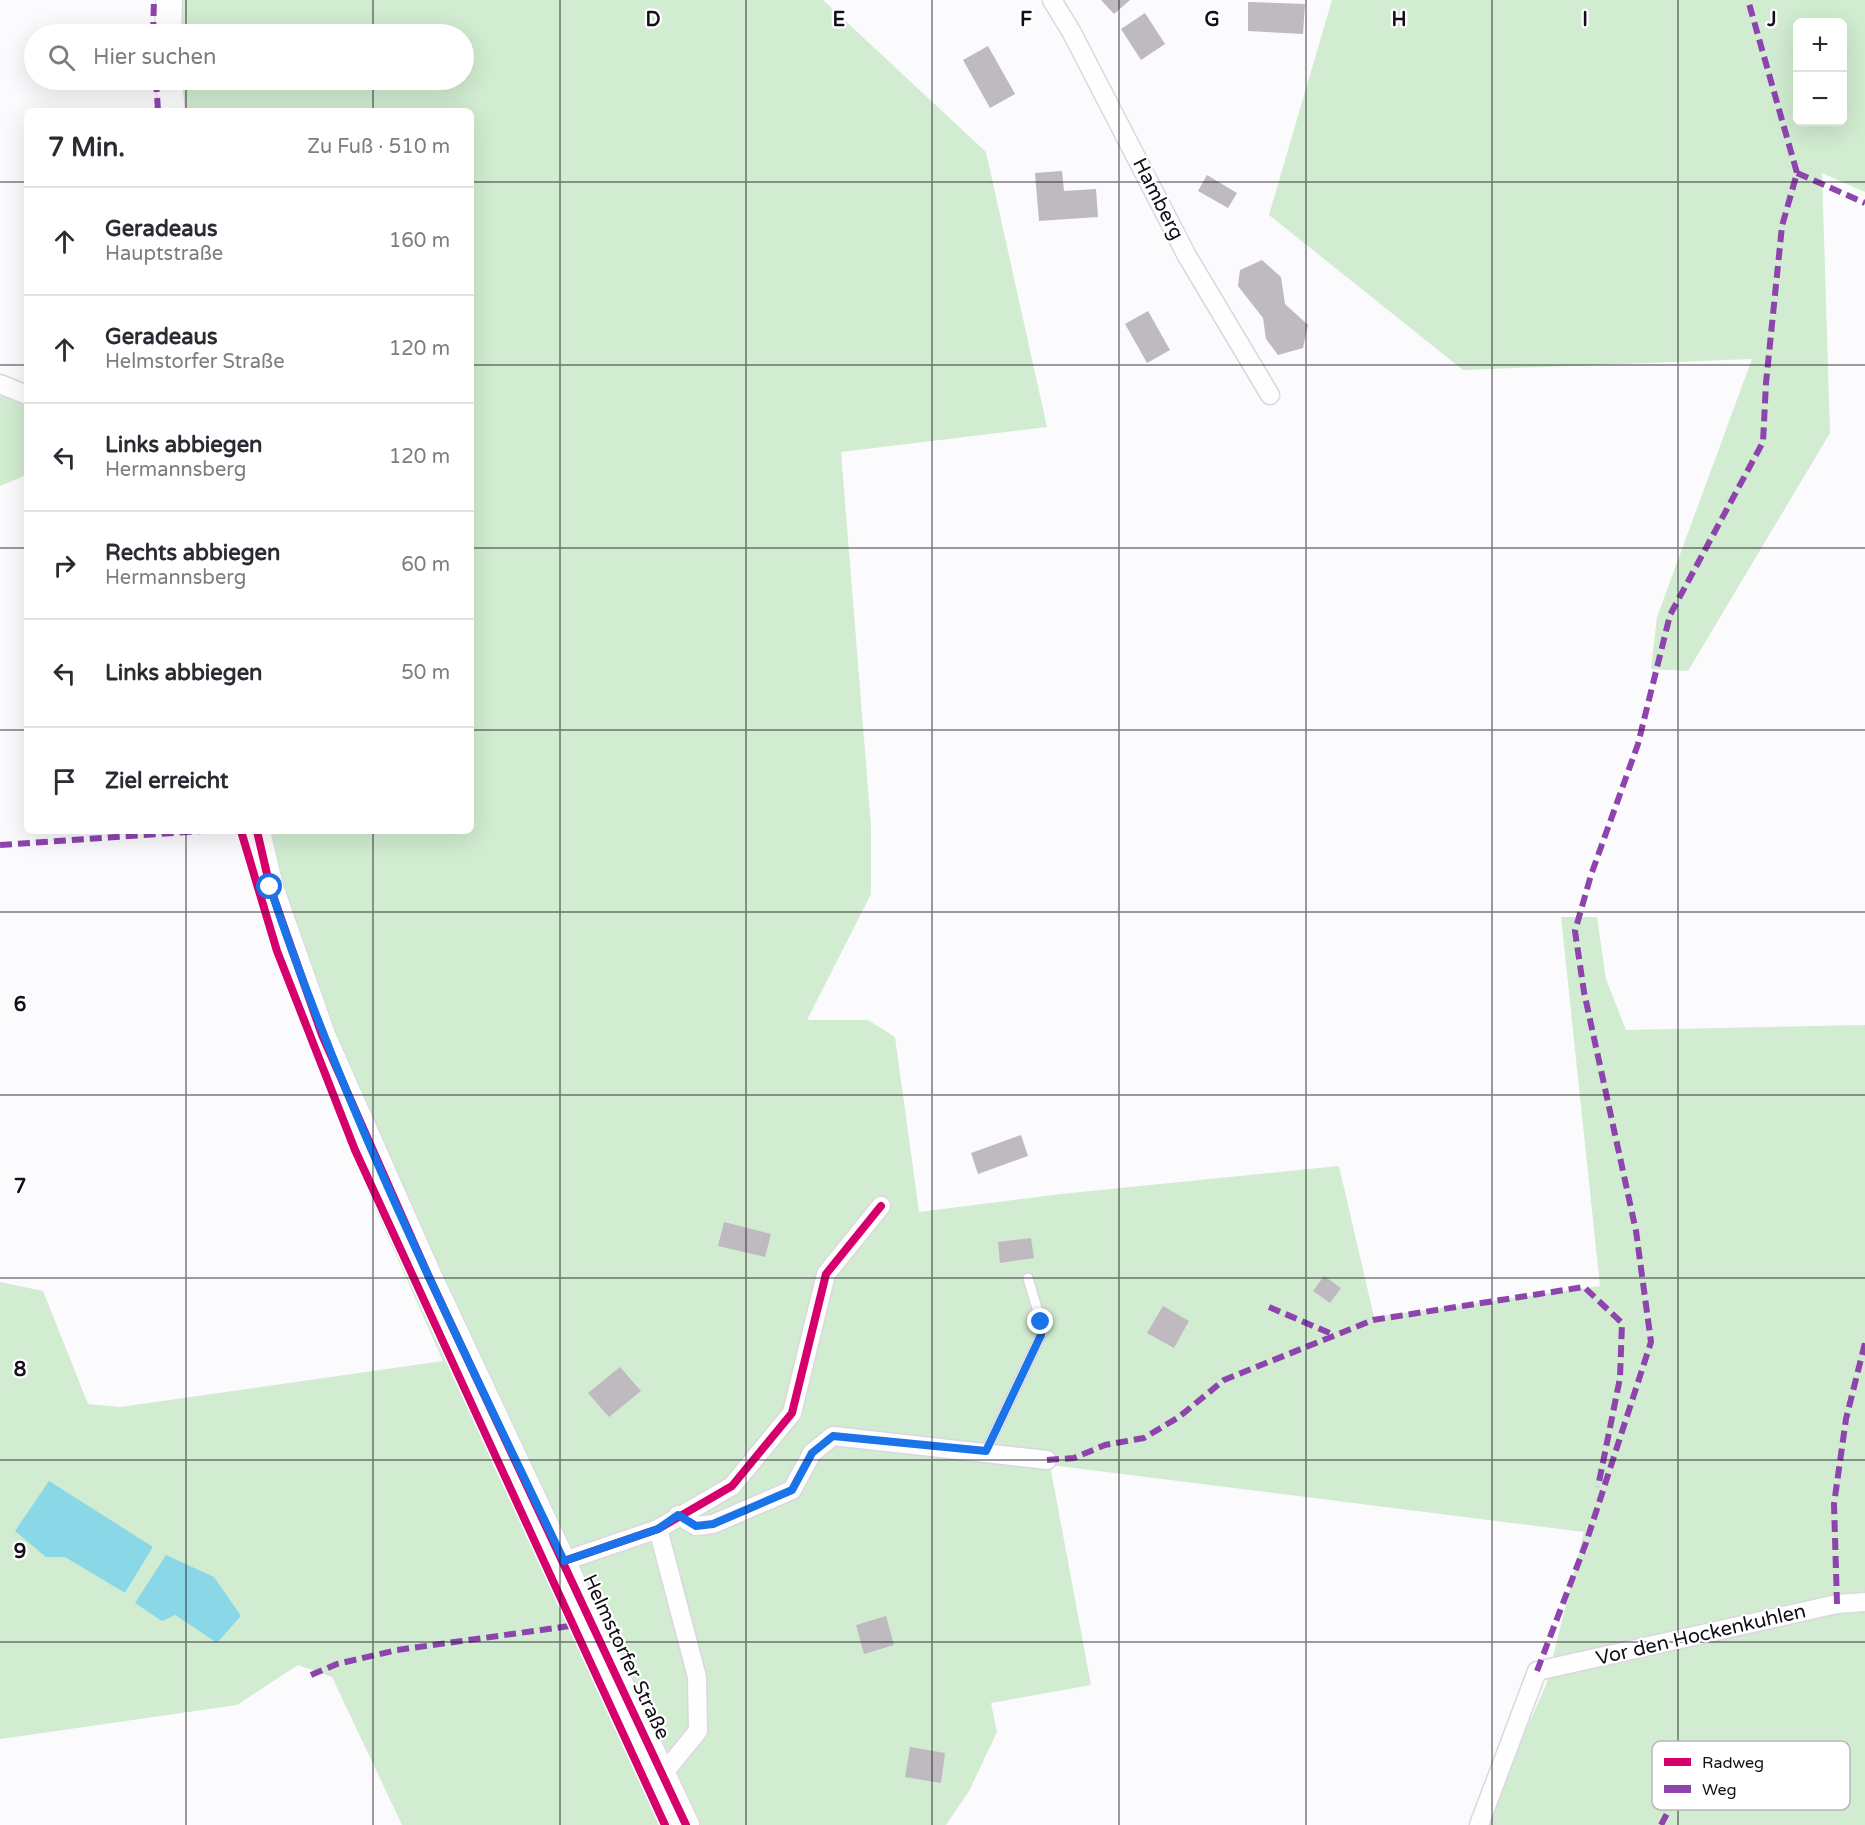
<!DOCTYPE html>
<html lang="de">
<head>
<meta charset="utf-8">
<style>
	body { margin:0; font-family:"Varela Round",sans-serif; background:#f7f7f7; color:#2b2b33 }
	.controls { position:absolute; right:18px; top:18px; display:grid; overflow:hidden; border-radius:9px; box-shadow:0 6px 24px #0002 }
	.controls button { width:54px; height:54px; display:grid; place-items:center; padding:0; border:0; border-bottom:2px solid #e1e1e2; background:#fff; color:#2b2b33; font:30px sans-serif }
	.stop { position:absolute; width:18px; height:18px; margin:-14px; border:4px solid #1a73e8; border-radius:50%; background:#fff }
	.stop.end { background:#1a73e8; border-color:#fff; box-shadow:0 2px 6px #0008 }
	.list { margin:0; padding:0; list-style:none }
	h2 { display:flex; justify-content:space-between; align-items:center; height:78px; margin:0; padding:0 24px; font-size:26px }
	h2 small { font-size:20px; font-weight:400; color:#7c7c81 }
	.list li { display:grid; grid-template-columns:39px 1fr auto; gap:18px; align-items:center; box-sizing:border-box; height:108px; padding:0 24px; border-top:2px solid #e1e1e2 }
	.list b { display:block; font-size:22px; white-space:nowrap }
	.list p { margin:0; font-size:20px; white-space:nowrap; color:#7c7c81 }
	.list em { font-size:20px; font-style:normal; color:#7c7c81 }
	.icon { flex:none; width:33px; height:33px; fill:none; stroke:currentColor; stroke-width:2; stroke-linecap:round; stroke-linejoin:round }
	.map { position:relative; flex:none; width:1865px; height:1825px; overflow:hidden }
	.search { position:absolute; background:#fff; box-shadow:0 6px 24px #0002; left:24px; top:24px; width:450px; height:66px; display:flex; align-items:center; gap:15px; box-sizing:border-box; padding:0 21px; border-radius:33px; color:#7c7c81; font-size:22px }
	.panel { position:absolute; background:#fff; box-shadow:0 6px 24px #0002; left:24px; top:108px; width:450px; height:726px; border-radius:9px }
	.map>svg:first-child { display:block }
</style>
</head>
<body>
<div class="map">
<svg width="1865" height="1825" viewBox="0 0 1865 1825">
	<rect width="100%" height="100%" fill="#fbfafd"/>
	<path fill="#d1ecd1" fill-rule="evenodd" d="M179,0H823L986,152L1047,427L841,452L871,826V894L807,1020H868L895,1037L919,1212L1061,1194L1339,1166L1374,1317L1600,1286L1561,917H1597L1606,979L1626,1030L1865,1025V1825H1483L1546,1685L1584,1532L1050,1465L1091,1685L991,1703L997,1732L969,1791L946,1825H402L332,1677L298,1665L237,1705L0,1739V1282L43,1291L88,1404L120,1407L443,1361L368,1192L394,1178L328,1031L280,876L270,831H471V111H185L182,80H464V34H180ZM153,1547L125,1593L65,1556ZM175,1615L241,1616L217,1643Z
		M1332,0H1865V192L1822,173L1830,433L1688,671L1651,669L1657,617L1752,359L1463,370L1269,215ZM1798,22H1842V122H1798Z
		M0,390L27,400L24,476L0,486Z"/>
	<path fill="#8ad8e7" d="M49,1481L153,1547L125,1593L65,1557H46L15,1531Z
		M166,1555L214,1577L241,1616L217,1643L175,1615L162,1621L135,1603Z"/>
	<path fill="#bebac0" d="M1101,0H1130L1114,14Z
		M1248,2L1305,4L1303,34L1248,31Z
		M1145,13L1165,44L1141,60L1121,29Z
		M988,46L1015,94L990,108L963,60Z
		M1062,171L1064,191L1096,189L1098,217L1039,221L1035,173Z
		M1207,175L1237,193L1228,208L1198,191Z
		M1262,260L1281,277L1285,304L1308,325L1303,348L1278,355L1266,339L1263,318L1238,286L1240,270Z
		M1148,311L1170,350L1147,363L1125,324Z
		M1021,1135L1028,1156L978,1174L971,1153Z
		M724,1222L771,1234L765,1257L718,1246Z
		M1031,1238L1034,1258L1000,1263L998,1242Z
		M1324,1276L1341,1288L1330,1303L1313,1291Z
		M1163,1306L1189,1321L1174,1348L1147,1333Z
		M620,1367L641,1391L609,1417L588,1393Z
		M886,1616L894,1645L864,1654L856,1625Z
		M910,1747L945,1753L941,1783L905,1777Z"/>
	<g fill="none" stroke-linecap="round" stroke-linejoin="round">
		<g stroke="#dad7de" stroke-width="12">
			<path id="lane" d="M986,1451L1041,1335V1322L1028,1278"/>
		</g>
		<g stroke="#dad7de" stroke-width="21">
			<path id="street" d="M1052,0L1072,33L1187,256L1270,395
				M0,384L27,395
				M678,1515L696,1526L713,1524L792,1490L812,1453L833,1436L1047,1460
				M658,1529L697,1677L698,1731L662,1775
				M564,1561L658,1529L732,1486L792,1413L826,1274L881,1206
				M1479,1825L1537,1671L1837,1604L1865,1602"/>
		</g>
		<g stroke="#dad7de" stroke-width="28">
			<path id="secondary" d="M168,34L169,0
				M169,80L172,111
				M257,831L270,887L322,1035L428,1275L686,1825"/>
		</g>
		<use href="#lane" stroke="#fefeff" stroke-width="9"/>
		<use href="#street" stroke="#fefeff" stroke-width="18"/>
		<use href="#secondary" stroke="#fefeff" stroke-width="26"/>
		<path stroke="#8e44ad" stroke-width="6" stroke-dasharray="12 6" stroke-linecap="butt" d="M153,34L154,0
			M156,80L158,111
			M1797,173L1865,203
			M0,845L202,831
			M1269,1307L1334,1335
			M1047,1460L1074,1458L1105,1445L1144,1438L1179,1417L1224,1380L1373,1320L1584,1287L1622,1323L1620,1378L1598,1487
			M1837,1604L1834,1504L1846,1419L1865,1343
			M1537,1671L1586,1543L1651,1342L1636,1231L1584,992L1575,931L1591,875L1638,744L1670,615L1763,442L1766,383L1782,226L1797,173L1748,0
			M311,1675L337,1664L397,1650L577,1625
			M1661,1825L1672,1804"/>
		<g stroke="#fff" stroke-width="11">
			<path id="cycleway" d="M241,831L277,951L355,1150L665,1825
				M257,831L270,887L322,1035L428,1275L686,1825
				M564,1561L658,1529L732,1486L792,1413L826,1274L881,1206"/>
		</g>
		<use href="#cycleway" stroke="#d6006c" stroke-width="8"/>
	</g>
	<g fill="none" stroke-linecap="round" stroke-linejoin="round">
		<path stroke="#1a73e8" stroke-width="8" d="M270,887C347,1120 459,1340 564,1561L658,1529L678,1515L696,1526L713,1524L792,1490L812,1453L833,1436L986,1451L1041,1335V1322"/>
	</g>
	<path fill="none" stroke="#130f18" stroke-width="1.5" stroke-opacity="0.55" d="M186,0V34M373,0V34M560,0V1825M746,0V1825M932,0V1825M1119,0V1825M1306,0V1825M1492,0V1825M1678,0V1825M186,80V111M373,80V111M0,182H27M471,182H1865M0,365H27M471,365H1865M0,548H27M471,548H1865M0,730H27M471,730H1865M186,831V1825M373,831V1825M0,912H1865M0,1095H1865M0,1278H1865M0,1460H1865M0,1642H1865"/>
	<g text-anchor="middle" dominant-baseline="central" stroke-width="4.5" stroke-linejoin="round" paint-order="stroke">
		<g font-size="20" fill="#130f18" stroke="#fff">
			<text transform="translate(1158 199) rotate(63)">Hamberg</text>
			<text transform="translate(1701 1635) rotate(-13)">Vor den Hockenkuhlen</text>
			<text transform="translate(626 1657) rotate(65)">Helmstorfer Straße</text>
		</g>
	</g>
	<rect x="1652" y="1741" width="198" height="69" rx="9" fill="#fff" stroke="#b8b7ba" stroke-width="1.5"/>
	<rect x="1664" y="1758" width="27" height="8" fill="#d6006c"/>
	<rect x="1664" y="1785" width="27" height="8" fill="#8e44ad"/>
	<g font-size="16" fill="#130f18">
		<text x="1702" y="1768">Radweg</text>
		<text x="1702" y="1795">Weg</text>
	</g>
	<g font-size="20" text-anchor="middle" font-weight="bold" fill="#130f18" stroke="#fff" stroke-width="4.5" stroke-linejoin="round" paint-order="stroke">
		<text x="653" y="26">D</text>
		<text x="839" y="26">E</text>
		<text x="1026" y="26">F</text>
		<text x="1212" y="26">G</text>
		<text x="1399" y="26">H</text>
		<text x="1585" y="26">I</text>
		<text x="1772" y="26">J</text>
		<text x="20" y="1011">6</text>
		<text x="20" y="1193">7</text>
		<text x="20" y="1376">8</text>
		<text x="20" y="1558">9</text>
	</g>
</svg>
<div class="controls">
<button>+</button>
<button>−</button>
</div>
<div class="stop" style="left:270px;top:887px"></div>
<div class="stop end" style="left:1041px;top:1322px"></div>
<div class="search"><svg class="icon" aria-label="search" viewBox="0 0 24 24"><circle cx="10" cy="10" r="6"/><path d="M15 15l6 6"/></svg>Hier suchen</div>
<section class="panel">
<h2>7 Min.<small>Zu Fuß · 510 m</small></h2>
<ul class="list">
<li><svg class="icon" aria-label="ahead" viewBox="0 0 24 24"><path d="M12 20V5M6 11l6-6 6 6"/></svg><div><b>Geradeaus</b><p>Hauptstraße</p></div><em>160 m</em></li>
<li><svg class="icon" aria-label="ahead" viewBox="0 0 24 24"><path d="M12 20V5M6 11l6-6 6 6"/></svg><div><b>Geradeaus</b><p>Helmstorfer Straße</p></div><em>120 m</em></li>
<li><svg class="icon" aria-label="left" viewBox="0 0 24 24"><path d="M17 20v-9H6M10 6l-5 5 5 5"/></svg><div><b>Links abbiegen</b><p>Hermannsberg</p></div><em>120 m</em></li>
<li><svg class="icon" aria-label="right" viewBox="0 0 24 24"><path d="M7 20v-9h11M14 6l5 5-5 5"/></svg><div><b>Rechts abbiegen</b><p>Hermannsberg</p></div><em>60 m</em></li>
<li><svg class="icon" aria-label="left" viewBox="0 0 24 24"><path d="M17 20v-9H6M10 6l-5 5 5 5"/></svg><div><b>Links abbiegen</b></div><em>50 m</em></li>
<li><svg class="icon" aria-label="arrive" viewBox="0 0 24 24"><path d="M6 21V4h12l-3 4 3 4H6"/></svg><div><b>Ziel erreicht</b></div></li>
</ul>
</section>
</div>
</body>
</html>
